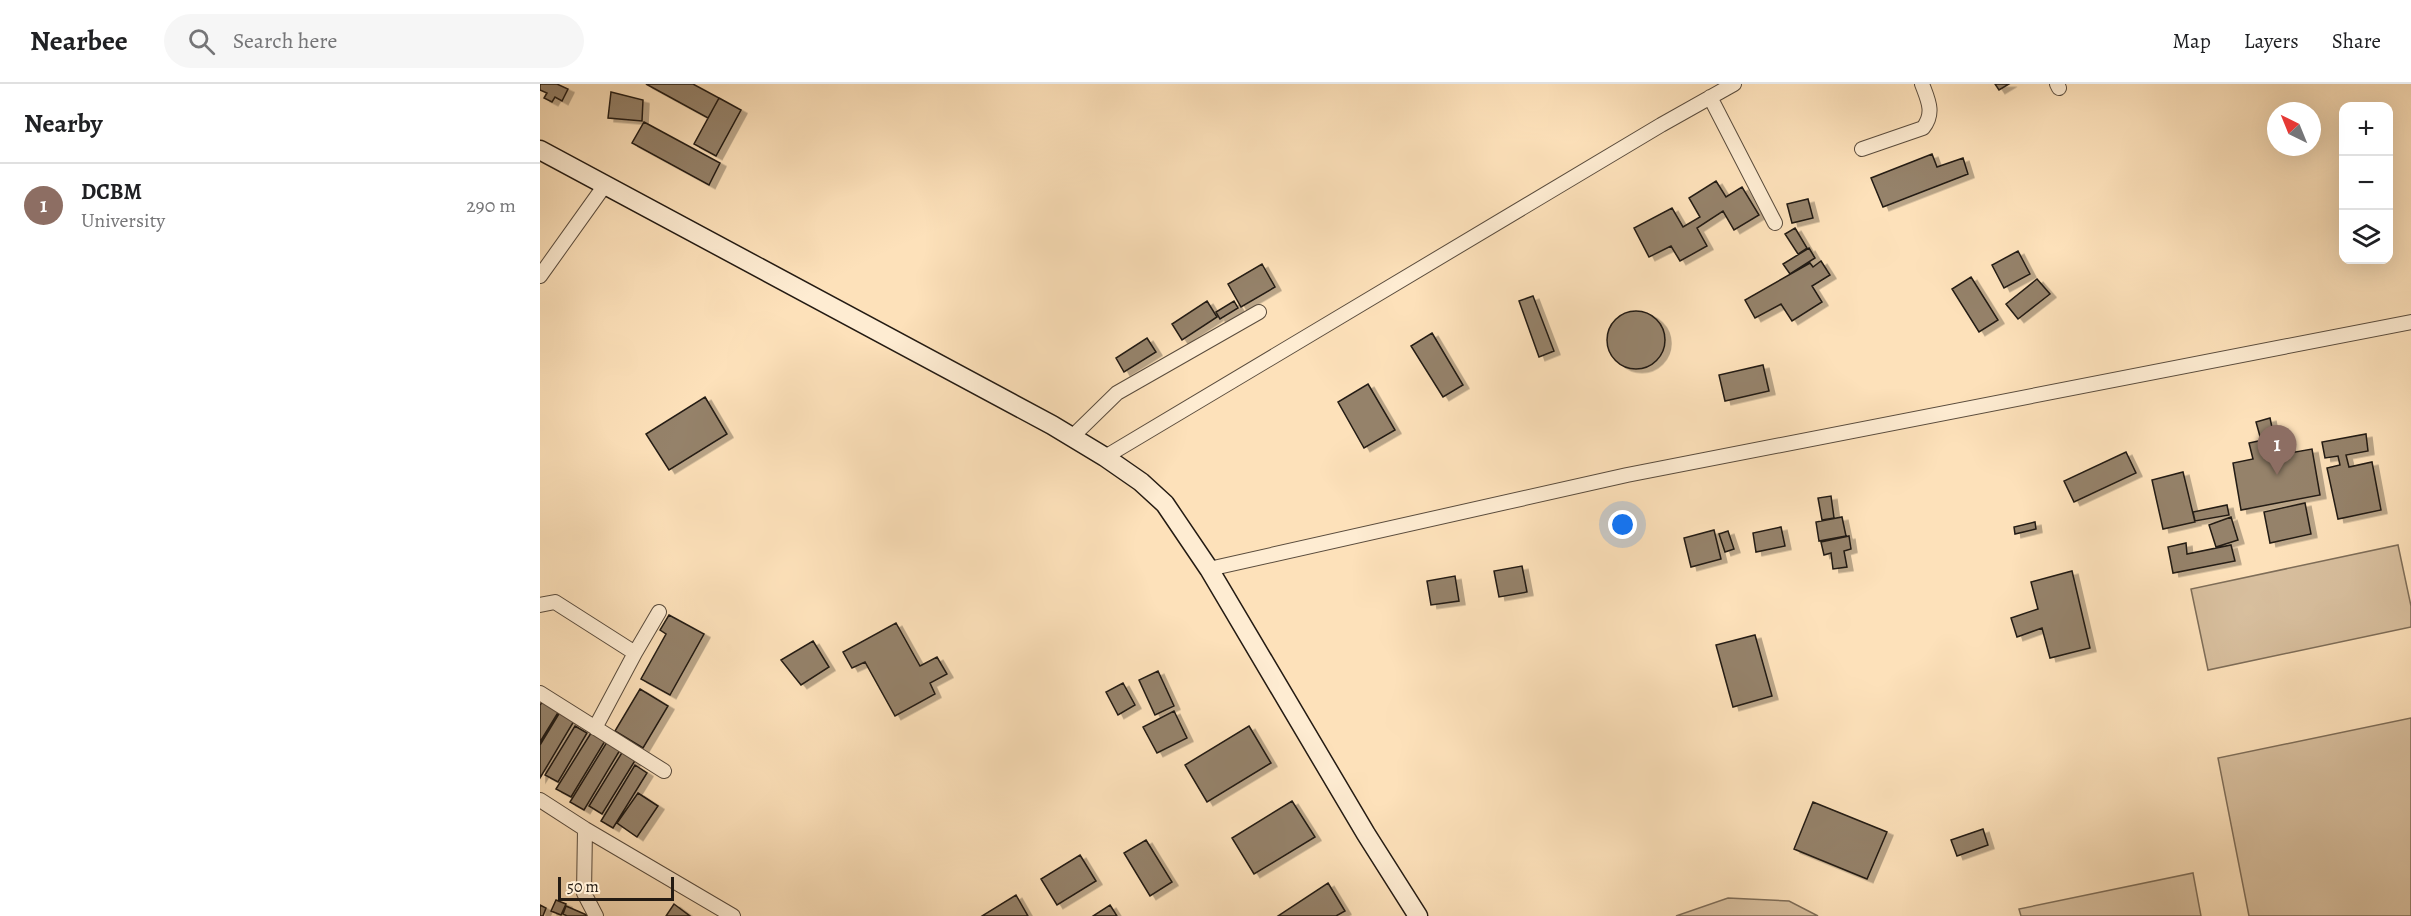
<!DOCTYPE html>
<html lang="en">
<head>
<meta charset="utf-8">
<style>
	body { margin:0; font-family:Alegreya,serif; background:#f6f6f6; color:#202124 }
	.controls { position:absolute; right:18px; top:18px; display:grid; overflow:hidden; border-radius:12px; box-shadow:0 6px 24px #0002 }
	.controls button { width:54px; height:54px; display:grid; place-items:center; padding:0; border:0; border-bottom:2px solid #e0e0e0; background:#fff; color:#202124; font:30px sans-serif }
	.compass { position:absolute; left:1727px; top:18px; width:54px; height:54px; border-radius:50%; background:#fff; box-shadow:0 6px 24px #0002; rotate:317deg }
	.scale { position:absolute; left:18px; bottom:15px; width:116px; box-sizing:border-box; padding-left:6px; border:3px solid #241b13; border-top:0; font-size:16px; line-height:21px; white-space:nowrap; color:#241b13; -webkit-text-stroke:4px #feecd2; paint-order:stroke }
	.you { position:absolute; left:1083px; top:441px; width:21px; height:21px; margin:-15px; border:4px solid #fff; border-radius:50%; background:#1a73e8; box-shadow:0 0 0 9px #1a73e833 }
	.badge { display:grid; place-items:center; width:39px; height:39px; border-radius:50%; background:#111827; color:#fff; font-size:20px; font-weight:700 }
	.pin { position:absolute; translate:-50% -50px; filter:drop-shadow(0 2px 3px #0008) }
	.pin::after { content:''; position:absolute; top:32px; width:21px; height:18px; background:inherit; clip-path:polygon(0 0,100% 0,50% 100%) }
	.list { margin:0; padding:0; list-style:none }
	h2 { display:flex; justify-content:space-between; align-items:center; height:78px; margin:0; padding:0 24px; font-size:26px }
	h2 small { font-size:20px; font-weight:400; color:#757577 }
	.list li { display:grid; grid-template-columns:39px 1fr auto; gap:18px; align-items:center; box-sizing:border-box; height:84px; padding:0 24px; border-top:2px solid #e0e0e0 }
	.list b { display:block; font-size:22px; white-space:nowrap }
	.list p { margin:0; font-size:20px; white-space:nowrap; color:#757577 }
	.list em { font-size:20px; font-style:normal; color:#757577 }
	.icon { flex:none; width:33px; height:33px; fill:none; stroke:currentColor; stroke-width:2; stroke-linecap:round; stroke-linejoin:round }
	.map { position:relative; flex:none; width:1871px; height:832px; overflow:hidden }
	header { display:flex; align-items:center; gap:36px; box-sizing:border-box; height:84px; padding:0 30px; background:#fff; border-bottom:2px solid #e0e0e0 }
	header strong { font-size:28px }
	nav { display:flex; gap:33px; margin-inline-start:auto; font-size:21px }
	.search { width:420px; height:54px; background:#f6f6f6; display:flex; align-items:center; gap:15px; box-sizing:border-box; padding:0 21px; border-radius:33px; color:#757577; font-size:22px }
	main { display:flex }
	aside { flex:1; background:#fff }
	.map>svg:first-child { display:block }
</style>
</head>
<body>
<header>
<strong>Nearbee</strong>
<div class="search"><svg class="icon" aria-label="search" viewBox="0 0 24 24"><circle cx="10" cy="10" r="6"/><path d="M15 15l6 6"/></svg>Search here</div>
<nav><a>Map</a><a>Layers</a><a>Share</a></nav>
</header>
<main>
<aside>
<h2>Nearby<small></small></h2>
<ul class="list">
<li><span class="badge" style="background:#8d6e63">1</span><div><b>DCBM</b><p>University</p></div><em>290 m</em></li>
</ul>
</aside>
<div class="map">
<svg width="1871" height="832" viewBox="0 0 1871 832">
	<defs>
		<filter id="shadow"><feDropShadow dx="6" dy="3.5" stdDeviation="0" flood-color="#0004"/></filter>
	</defs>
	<rect width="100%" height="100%" fill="#fde1ba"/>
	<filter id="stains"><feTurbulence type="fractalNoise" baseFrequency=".00333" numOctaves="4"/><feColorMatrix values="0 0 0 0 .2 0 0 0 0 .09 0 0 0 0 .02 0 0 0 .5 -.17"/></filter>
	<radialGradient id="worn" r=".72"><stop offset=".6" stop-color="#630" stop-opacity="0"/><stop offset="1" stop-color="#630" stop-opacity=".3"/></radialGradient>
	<path fill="#d8bf9e" stroke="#7e6d58" stroke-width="1.5" d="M1858,461L1871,522V543L1668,586L1651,505Z
		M1871,634V832H1709L1678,674Z
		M1653,789L1661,832H1481L1479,825Z
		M1188,814L1249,817L1278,832H1136Z"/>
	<path fill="#95826a" stroke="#241b13" stroke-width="1.5" filter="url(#shadow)" d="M0,0H17L28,5L22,17L15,13L12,18L4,14L7,9L0,6Z
		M106,0H153L179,14L168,34Z
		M1455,0H1469L1459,6Z
		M71,8L103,16L102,37L68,34Z
		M179,14L201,26L176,72L154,60Z
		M104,38L180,79L169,101L92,59Z
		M1392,70L1397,83L1423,74L1428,90L1343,123L1331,94Z
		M1176,97L1186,113L1202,103L1219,131L1194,146L1183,127L1157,144L1167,162L1140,177L1131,162L1109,173L1094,144L1132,124L1143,143L1160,133L1149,114Z
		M1268,115L1273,134L1252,139L1247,120Z
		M1255,144L1267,164L1258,170L1245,150Z
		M1269,164L1275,174L1250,190L1243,180Z
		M1478,167L1490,190L1464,204L1452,181Z
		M1281,177L1290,191L1272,202L1282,218L1252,237L1241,220L1215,234L1205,216L1270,179L1273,183Z
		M722,180L735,203L701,223L688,200Z
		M1431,193L1458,236L1439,248L1412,205Z
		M1497,195L1510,210L1478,235L1466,220Z
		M993,212L1014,267L999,273L979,217Z
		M667,217L677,233L642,256L632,240Z
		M694,217L698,224L680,235L676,228Z
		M1067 256a29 29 0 1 1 58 0a29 29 0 1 1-58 0Z
		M892,249L923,301L903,313L871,262Z
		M607,254L616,268L584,288L576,274Z
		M1223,281L1229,307L1185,317L1179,291Z
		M828,300L855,346L824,364L798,318Z
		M165,313L187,350L129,386L106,350Z
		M1730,334L1734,353L1721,356L1716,338Z
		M1826,350L1828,367L1806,371L1809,383L1832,378L1841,426L1798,435L1787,384L1800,381L1798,372L1785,374L1782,358Z
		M1747,351L1750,369L1772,365L1780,411L1701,426L1693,379L1713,375L1709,359L1723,356L1725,365L1736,363L1734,354Z
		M1586,368L1596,389L1534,418L1524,397Z
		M1643,388L1655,438L1623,445L1612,396Z
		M1291,412L1294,434L1282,436L1278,414Z
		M1765,419L1771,450L1730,459L1724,428Z
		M1687,421L1689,431L1655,437L1653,428Z
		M1302,433L1306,452L1279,457L1276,438Z
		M1691,433L1698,456L1676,463L1669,441Z
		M1495,438L1496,445L1475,450L1474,443Z
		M1241,443L1245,462L1216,468L1213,449Z
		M1174,446L1181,475L1151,483L1144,454Z
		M1188,447L1194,465L1185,468L1179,450Z
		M1309,452L1311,465L1304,467L1307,483L1293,485L1291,469L1284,471L1281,458Z
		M1646,459L1647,470L1691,461L1695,477L1633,489L1628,463Z
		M982,482L987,508L959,513L954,487Z
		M1532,487L1550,564L1510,574L1502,544L1477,553L1471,534L1498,525L1491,498Z
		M915,492L919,517L891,521L887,497Z
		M129,531L164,550L130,611L101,595L126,550L120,546Z
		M356,539L380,582L397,573L407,590L390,599L395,610L355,632L325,578L312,584L303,568Z
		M1215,551L1232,612L1193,623L1176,561Z
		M273,557L289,583L261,601L241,576Z
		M618,587L634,622L615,631L599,596Z
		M583,599L595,621L578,631L566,608Z
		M100,605L128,622L103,664L75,647Z
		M3,617L19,627L0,658V621Z
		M634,627L647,654L617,669L603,643Z
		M20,628L34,637L0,694V661Z
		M35,642L47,649L18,698L5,691Z
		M709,642L731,679L667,718L645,681Z
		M51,649L65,657L31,713L16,705Z
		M67,658L80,666L44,726L30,718Z
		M83,667L96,675L62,730L49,722Z
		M95,681L107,689L73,744L61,737Z
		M98,709L118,722L97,753L77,739Z
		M752,717L775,753L714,790L692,754Z
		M1273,718L1347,748L1327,795L1254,765Z
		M1443,745L1448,761L1417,772L1411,756Z
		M606,756L632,798L610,812L584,769Z
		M540,771L556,797L517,821L501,795Z
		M788,799L805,827L796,832H738Z
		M476,811L488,832H442Z
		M16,816L26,820L21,831L11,827Z
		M134,820L150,832H126Z
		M0,821L6,824L3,832H0Z
		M570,821L577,832H553Z
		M26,822L49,832H27L23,830Z"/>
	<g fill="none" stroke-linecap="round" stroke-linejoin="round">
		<g stroke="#5a4c3d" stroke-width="16">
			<path id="street" d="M1517,0L1519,4
				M1170,13L1235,139
				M1322,65L1383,44C1395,29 1388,16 1382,0
				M0,192L65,101
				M532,353L577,309L719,228
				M565,373L1121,41L1194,0
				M669,485L1087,391L1871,238
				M0,521L15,518L95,569
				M0,609L124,687
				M55,644L95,569L119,528
				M0,716L45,745L193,832
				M45,745L44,809L56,832"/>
		</g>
		<g stroke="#241b13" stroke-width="21">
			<path id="secondary" d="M0,66L512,341L565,373L601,398L625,420L669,485L826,750L878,832"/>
		</g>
		<use href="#street" stroke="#feecd2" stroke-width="14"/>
		<use href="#secondary" stroke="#feecd2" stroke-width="18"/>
	</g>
	<rect width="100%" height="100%" filter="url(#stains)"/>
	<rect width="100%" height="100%" fill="url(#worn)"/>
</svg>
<div class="controls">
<button>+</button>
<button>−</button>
<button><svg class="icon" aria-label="layers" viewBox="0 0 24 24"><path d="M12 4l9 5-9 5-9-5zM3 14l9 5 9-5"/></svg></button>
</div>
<svg class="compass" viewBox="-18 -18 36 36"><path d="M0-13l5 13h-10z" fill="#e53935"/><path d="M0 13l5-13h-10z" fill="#757577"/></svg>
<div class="scale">50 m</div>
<div class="you"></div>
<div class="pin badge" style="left:1737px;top:391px;background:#8d6e63">1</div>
</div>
</main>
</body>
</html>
